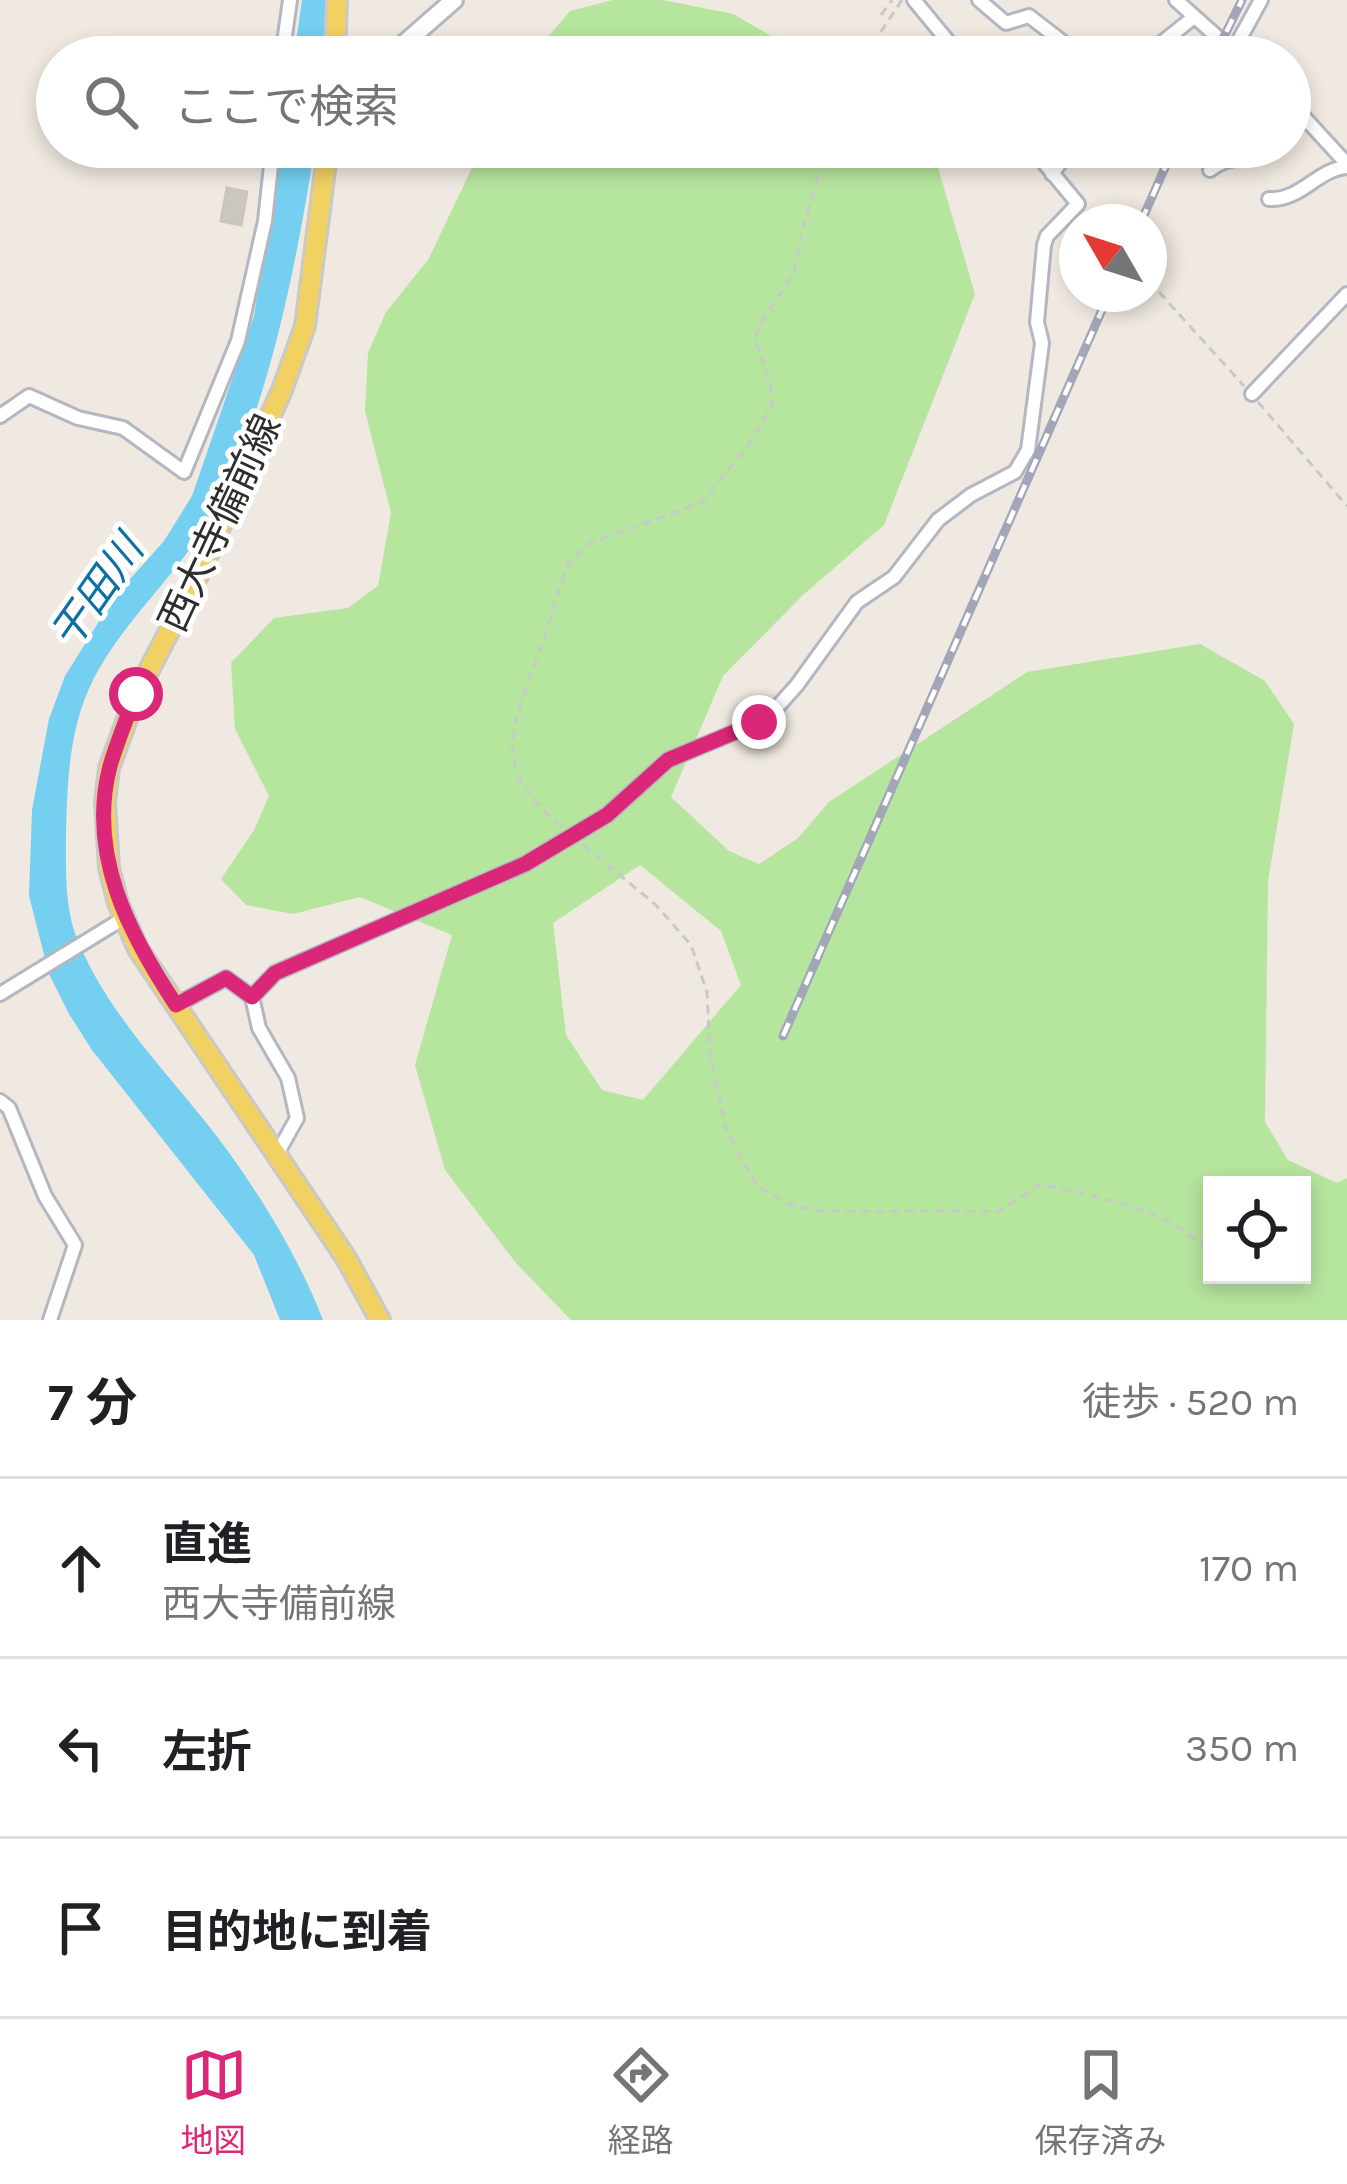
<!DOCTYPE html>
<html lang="ja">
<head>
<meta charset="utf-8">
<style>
	body { margin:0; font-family:Karla,"Noto Sans JP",sans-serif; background:#f2f2f2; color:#202124 }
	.controls { position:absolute; right:36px; bottom:36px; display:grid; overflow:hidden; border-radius:0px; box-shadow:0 6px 18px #0003 }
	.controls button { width:108px; height:108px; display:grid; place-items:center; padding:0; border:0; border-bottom:3px solid #e0e0e0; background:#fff; color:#202124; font:60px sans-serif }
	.compass { position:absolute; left:1059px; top:204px; width:108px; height:108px; border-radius:50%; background:#fff; box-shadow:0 6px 18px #0003; rotate:309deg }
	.stop { position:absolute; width:36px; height:36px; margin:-27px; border:9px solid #db2777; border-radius:50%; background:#fff }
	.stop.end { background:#db2777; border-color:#fff; box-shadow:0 3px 12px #0008 }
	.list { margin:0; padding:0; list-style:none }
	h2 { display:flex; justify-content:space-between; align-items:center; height:156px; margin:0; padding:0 48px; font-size:51px }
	h2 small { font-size:39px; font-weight:400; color:#757577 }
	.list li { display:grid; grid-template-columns:78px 1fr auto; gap:36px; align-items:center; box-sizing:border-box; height:180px; padding:0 48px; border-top:3px solid #e0e0e0 }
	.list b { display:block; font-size:45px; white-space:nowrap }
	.list p { margin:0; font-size:39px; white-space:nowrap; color:#757577 }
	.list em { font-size:39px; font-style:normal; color:#757577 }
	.icon { flex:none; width:66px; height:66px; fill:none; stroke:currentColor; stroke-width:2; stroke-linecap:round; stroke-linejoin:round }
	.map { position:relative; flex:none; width:1347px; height:1320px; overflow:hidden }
	.search { position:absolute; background:#fff; box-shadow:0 6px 18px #0003; left:36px; right:36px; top:36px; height:132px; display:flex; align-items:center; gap:30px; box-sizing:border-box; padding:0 42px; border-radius:66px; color:#757577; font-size:45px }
	.sheet { height:696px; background:#fff }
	nav { display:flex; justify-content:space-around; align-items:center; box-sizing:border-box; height:168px; border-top:3px solid #e0e0e0; background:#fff; font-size:33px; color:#757577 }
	nav a { display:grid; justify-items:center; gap:6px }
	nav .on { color:#db2777 }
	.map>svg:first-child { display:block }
</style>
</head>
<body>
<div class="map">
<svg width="1347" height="1320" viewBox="0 0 1347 1320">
	<rect width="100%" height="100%" fill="#efe9e1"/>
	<path fill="#b6e59e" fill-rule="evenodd" d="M613,0H663L733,14L807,57H531L570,11Z
		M482,147H932L975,294L884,525L804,594L723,676L671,797L729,851L759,864L798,838L829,802L1027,672L1200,644L1265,681L1294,724L1268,881L1265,1122L1288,1160L1337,1183L1347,1178V1320H571L516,1263L445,1170L415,1065L452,935L360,897L293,914L246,905L221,879L254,830L269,796L235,729L231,663L274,618L348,608L378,586L391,513L365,411L368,353L386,312L428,260ZM640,865L721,931L741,985L643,1100L602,1090L566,1035L553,923ZM1212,1185H1302V1275H1212Z"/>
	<path fill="#75cff0" d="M302,0H332L326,57H294Z
		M281,147H315C296,264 274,379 226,489C192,566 119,619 88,691C69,735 67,785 66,833C66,867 64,909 78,941C112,1023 179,1083 230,1154C267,1206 300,1261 323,1320H280L254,1255L92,1050L69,1014L49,974L29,896L32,810L49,719L65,676L115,596L164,541L192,496L254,316Z"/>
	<path fill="#cbc7bf" stroke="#cbc5ba" stroke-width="3" d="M227,188L247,192L241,225L221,221Z"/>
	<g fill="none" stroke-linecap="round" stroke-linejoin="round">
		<g stroke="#b4b7c1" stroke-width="18">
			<path id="street" d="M914,0L961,57
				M979,0L1006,23L1029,16L1082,57
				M1176,0L1233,51L1261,0
				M282,57L290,0
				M1144,57L1194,17
				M1290,102L1347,164
				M1210,170C1228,155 1243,163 1262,147
				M1052,174L1072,147
				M1269,199C1301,201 1317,169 1347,167
				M1252,394L1347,294
				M0,416L29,396L78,418L123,428L184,472L238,341L265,221L273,147
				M0,994L124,918
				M252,997L259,1028L288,1078L297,1118L277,1154
				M176,1005L226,978L252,997L275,973L525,864L607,815L668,760L759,722L772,713L797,685L857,602L894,577L938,520L971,495L1015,472L1028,450L1042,343L1037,322L1044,245L1047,236L1078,204L1031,147
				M0,1101L9,1108L45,1196L75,1245L50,1320"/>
		</g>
		<g stroke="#b4b7c1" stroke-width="22">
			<path id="secondary" d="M389,57L454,0"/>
		</g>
		<g stroke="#c9c9c9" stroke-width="24">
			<path id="primary" d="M335,57L337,0
				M328,147L305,326L282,390L200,572L136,695L109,768L105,802L109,868L118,903L138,949L346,1258L380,1320"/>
		</g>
		<path stroke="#c9c9c9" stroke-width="3" stroke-dasharray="9 6" stroke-linecap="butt" d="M881,15L892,0
			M864,57L902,0
			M1149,281L1244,386
			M1258,402L1347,506
			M562,827C490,766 510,732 539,653C549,624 557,594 568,564L588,544L702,502L746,448L772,407L770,382L755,340L760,324L794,273L802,231L827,147
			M583,845L655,904L691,945L707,992L710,1053L726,1130L756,1185L790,1205L822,1211H1000L1041,1184C1098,1198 1173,1208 1212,1257
			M1223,1275L1228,1286"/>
		<use href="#street" stroke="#fff" stroke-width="12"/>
		<use href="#secondary" stroke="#fff" stroke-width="16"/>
		<use href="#primary" stroke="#f2d163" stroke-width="18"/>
		<g stroke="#a3a6b8" stroke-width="9">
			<path id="rail" d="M1214,57L1242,0
				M1141,222L1174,147
				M783,1036L1109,294"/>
		</g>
		<use href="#rail" stroke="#fff" stroke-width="4.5" stroke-dasharray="14" stroke-linecap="butt"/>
	</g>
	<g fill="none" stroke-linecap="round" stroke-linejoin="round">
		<path stroke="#db2777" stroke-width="15" d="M136,694C127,718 117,742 110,766C87,854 129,934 176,1005L226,978L252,997L275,973L525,864L607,815L668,760L759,722"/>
	</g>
	<g text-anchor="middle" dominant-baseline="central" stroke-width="10" stroke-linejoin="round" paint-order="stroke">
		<g font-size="39" fill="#2e2e2e" stroke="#fff">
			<text transform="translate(220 523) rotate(-65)">西大寺備前線</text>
		</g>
		<g font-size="42" font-style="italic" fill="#0d6fa3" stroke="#fff">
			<text transform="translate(97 592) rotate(-55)">干田川</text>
		</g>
	</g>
</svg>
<div class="controls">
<button><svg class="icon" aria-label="locate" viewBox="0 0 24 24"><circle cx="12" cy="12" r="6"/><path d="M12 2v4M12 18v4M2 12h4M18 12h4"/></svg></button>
</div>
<svg class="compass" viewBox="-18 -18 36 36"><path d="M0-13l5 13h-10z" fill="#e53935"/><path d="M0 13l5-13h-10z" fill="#757577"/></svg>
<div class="stop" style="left:136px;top:694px"></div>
<div class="stop end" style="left:759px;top:722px"></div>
<div class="search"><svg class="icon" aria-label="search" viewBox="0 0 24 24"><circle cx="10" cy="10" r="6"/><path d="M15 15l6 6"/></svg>ここで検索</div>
</div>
<section class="sheet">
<h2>7 分<small>徒歩 · 520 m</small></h2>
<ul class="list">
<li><svg class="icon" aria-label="ahead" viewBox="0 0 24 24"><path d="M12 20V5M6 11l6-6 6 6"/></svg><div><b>直進</b><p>西大寺備前線</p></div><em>170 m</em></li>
<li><svg class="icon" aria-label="left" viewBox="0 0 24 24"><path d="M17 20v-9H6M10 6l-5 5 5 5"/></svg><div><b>左折</b></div><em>350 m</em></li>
<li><svg class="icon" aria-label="arrive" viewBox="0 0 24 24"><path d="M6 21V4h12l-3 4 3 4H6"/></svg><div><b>目的地に到着</b></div></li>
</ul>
</section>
<nav>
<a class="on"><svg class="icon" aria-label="map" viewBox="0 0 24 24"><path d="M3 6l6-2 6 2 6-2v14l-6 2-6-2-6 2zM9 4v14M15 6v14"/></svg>地図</a>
<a><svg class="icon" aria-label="directions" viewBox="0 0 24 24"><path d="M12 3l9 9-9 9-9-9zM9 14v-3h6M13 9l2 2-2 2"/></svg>経路</a>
<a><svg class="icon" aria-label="saved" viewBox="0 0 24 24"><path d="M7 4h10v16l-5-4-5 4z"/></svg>保存済み</a>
</nav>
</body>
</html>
